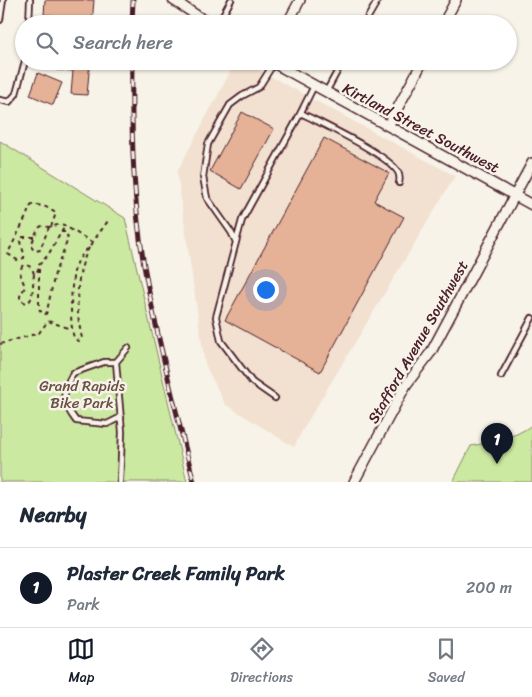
<!DOCTYPE html>
<html lang="en">
<head>
<meta charset="utf-8">
<style>
	body { margin:0; font-family:Sriracha,sans-serif; background:#f2f2f3; color:#1f2937 }
	.you { position:absolute; left:265px; top:289px; width:18px; height:18px; margin:-12px; border:4px solid #fff; border-radius:50%; background:#1a73e8; box-shadow:0 0 0 8px #1a73e833 }
	.badge { display:grid; place-items:center; width:32px; height:32px; border-radius:50%; background:#111827; color:#fff; font-size:16px; font-weight:700 }
	.pin { position:absolute; translate:-50% -41px; filter:drop-shadow(0 1px 2px #0008) }
	.pin::after { content:''; position:absolute; top:26px; width:18px; height:15px; background:inherit; clip-path:polygon(0 0,100% 0,50% 100%) }
	.list { margin:0; padding:0; list-style:none }
	h2 { display:flex; justify-content:space-between; align-items:center; height:65px; margin:0; padding:0 20px; font-size:21px }
	h2 small { font-size:16px; font-weight:400; color:#747a83 }
	.list li { display:grid; grid-template-columns:32px 1fr auto; gap:15px; align-items:center; box-sizing:border-box; height:80px; padding:0 20px; border-top:1px solid #e0e1e3 }
	.list b { display:block; font-size:19px; white-space:nowrap }
	.list p { margin:0; font-size:16px; white-space:nowrap; color:#747a83 }
	.list em { font-size:16px; font-style:normal; color:#747a83 }
	.icon { flex:none; width:28px; height:28px; fill:none; stroke:currentColor; stroke-width:2; stroke-linecap:round; stroke-linejoin:round }
	.map { position:relative; flex:none; width:532px; height:482px; overflow:hidden }
	.search { position:absolute; background:#fff; box-shadow:0 1px 4px #0004; left:15px; right:15px; top:15px; height:55px; display:flex; align-items:center; gap:12px; box-sizing:border-box; padding:0 18px; border-radius:28px; color:#747a83; font-size:19px }
	.sheet { height:145px; background:#fff }
	nav { display:flex; justify-content:space-around; align-items:center; box-sizing:border-box; height:70px; border-top:1px solid #e0e1e3; background:#fff; font-size:14px; color:#747a83 }
	nav a { display:grid; justify-items:center; gap:2px }
	nav .on { color:#111827 }
	.map>svg:first-child { display:block }
</style>
</head>
<body>
<div class="map">
<svg width="532" height="482" viewBox="0 0 532 482">
	<rect width="100%" height="100%" fill="#f7f3e8"/>
	<filter id="ink" filterUnits="userSpaceOnUse"><feTurbulence type="fractalNoise" baseFrequency=".02" numOctaves="2"/><feDisplacementMap in="SourceGraphic" scale="10" xChannelSelector="R" yChannelSelector="G"/><feConvolveMatrix kernelMatrix="1 2 1 2 8 2 1 2 1" color-interpolation-filters="sRGB"/></filter>
	<g filter="url(#ink)">
		<path fill="#f2e0d0" d="M236,61H242L455,176L303,429L294,447L225,404L205,364L177,172Z"/>
		<path fill="#cbe9a1" stroke="#8a8466" d="M0,141L125,218L187,482H0Z
			M532,425V482H453L471,446C492,442 515,438 532,425Z"/>
		<path fill="#e5b297" stroke="#4a1f2b" d="M45,0H94L92,24H52V15H44Z
			M56,61H90L87,95L71,94L73,71L56,70Z
			M38,73L62,83L53,105L30,95Z
			M242,112L274,129L241,189L210,171Z
			M324,138L389,173L374,201L404,217L320,372L225,320Z"/>
		<g fill="none" stroke-linecap="round" stroke-linejoin="round">
			<g stroke="#4a1f2b" stroke-width="8">
				<path id="lane" d="M0,20L3,0
					M29,24L30,0
					M218,24L231,0
					M364,24L378,0
					M274,63L259,87L242,96L230,105L208,144L203,177L207,198L231,232L236,242L216,317L221,341L252,382L275,398
					M326,92L343,61
					M0,100L9,102L16,94L25,61
					M301,113C322,124 387,154 398,172C400,176 400,179 399,183
					M236,242L242,220L298,118L314,86
					M116,362L128,348
					M501,376L532,318
					M120,482L122,432L116,362H104L73,373C61,394 61,401 76,421L107,424L121,417"/>
			</g>
			<g stroke="#4a1f2b" stroke-width="12">
				<path id="street" d="M173,0L210,24
					M287,24L300,0
					M443,24L456,0
					M270,61L532,205
					M388,126L423,61
					M354,482L406,385L431,352L532,163"/>
			</g>
			<path stroke="#4a1f2b" stroke-width="2" stroke-dasharray="4 4" stroke-linecap="butt" d="M49,227L40,250L36,251L32,248V243L38,228L42,226L49,227L62,224L93,243
				M61,232H66L68,239L55,273L47,311L46,314H43L39,309V265L48,255L65,226
				M34,237H23L20,240C20,246 25,251 24,258L17,260L8,254L10,249L27,215L29,208L33,204L46,207L56,213L51,227
				M93,243C85,251 79,257 75,268C71,279 69,326 74,337C75,340 76,340 79,341L82,338C75,309 75,273 90,246C96,237 102,229 108,221
				M34,274C32,267 30,265 23,265C17,273 23,279 25,287L20,296V300L26,303L29,302L32,297L34,274L39,269
				M0,344L39,333L48,321L68,328L72,327"/>
			<use href="#lane" stroke="#f7f3e8" stroke-width="4.5"/>
			<use href="#street" stroke="#f7f3e8" stroke-width="9"/>
			<g stroke="#4a1f2b" stroke-width="5">
				<path id="rail" d="M132,24L133,0
					M132,61C131,134 133,210 147,282C160,349 177,416 194,482"/>
			</g>
			<use href="#rail" stroke="#f7f3e8" stroke-width="3" stroke-dasharray="9" stroke-linecap="butt"/>
		</g>
	</g>
	<g text-anchor="middle" dominant-baseline="central" stroke-width="5" stroke-linejoin="round" paint-order="stroke">
		<g font-size="15" fill="#4a1f2b" stroke="#f7f3e8">
			<text transform="translate(421 128) rotate(28)">Kirtland Street Southwest</text>
			<text transform="translate(418 342) rotate(-60)">Stafford Avenue Southwest</text>
		</g>
		<g font-size="15" fill="#6a5248" stroke="#f7f3e8">
			<text x="82" y="386">Grand Rapids<tspan x="82" dy="17">Bike Park</tspan></text>
		</g>
	</g>
</svg>
<div class="you"></div>
<div class="pin badge" style="left:497px;top:464px">1</div>
<div class="search"><svg class="icon" aria-label="search" viewBox="0 0 24 24"><circle cx="10" cy="10" r="6"/><path d="M15 15l6 6"/></svg>Search here</div>
</div>
<section class="sheet">
<h2>Nearby<small></small></h2>
<ul class="list">
<li><span class="badge">1</span><div><b>Plaster Creek Family Park</b><p>Park</p></div><em>200 m</em></li>
</ul>
</section>
<nav>
<a class="on"><svg class="icon" aria-label="map" viewBox="0 0 24 24"><path d="M3 6l6-2 6 2 6-2v14l-6 2-6-2-6 2zM9 4v14M15 6v14"/></svg>Map</a>
<a><svg class="icon" aria-label="directions" viewBox="0 0 24 24"><path d="M12 3l9 9-9 9-9-9zM9 14v-3h6M13 9l2 2-2 2"/></svg>Directions</a>
<a><svg class="icon" aria-label="saved" viewBox="0 0 24 24"><path d="M7 4h10v16l-5-4-5 4z"/></svg>Saved</a>
</nav>
</body>
</html>
